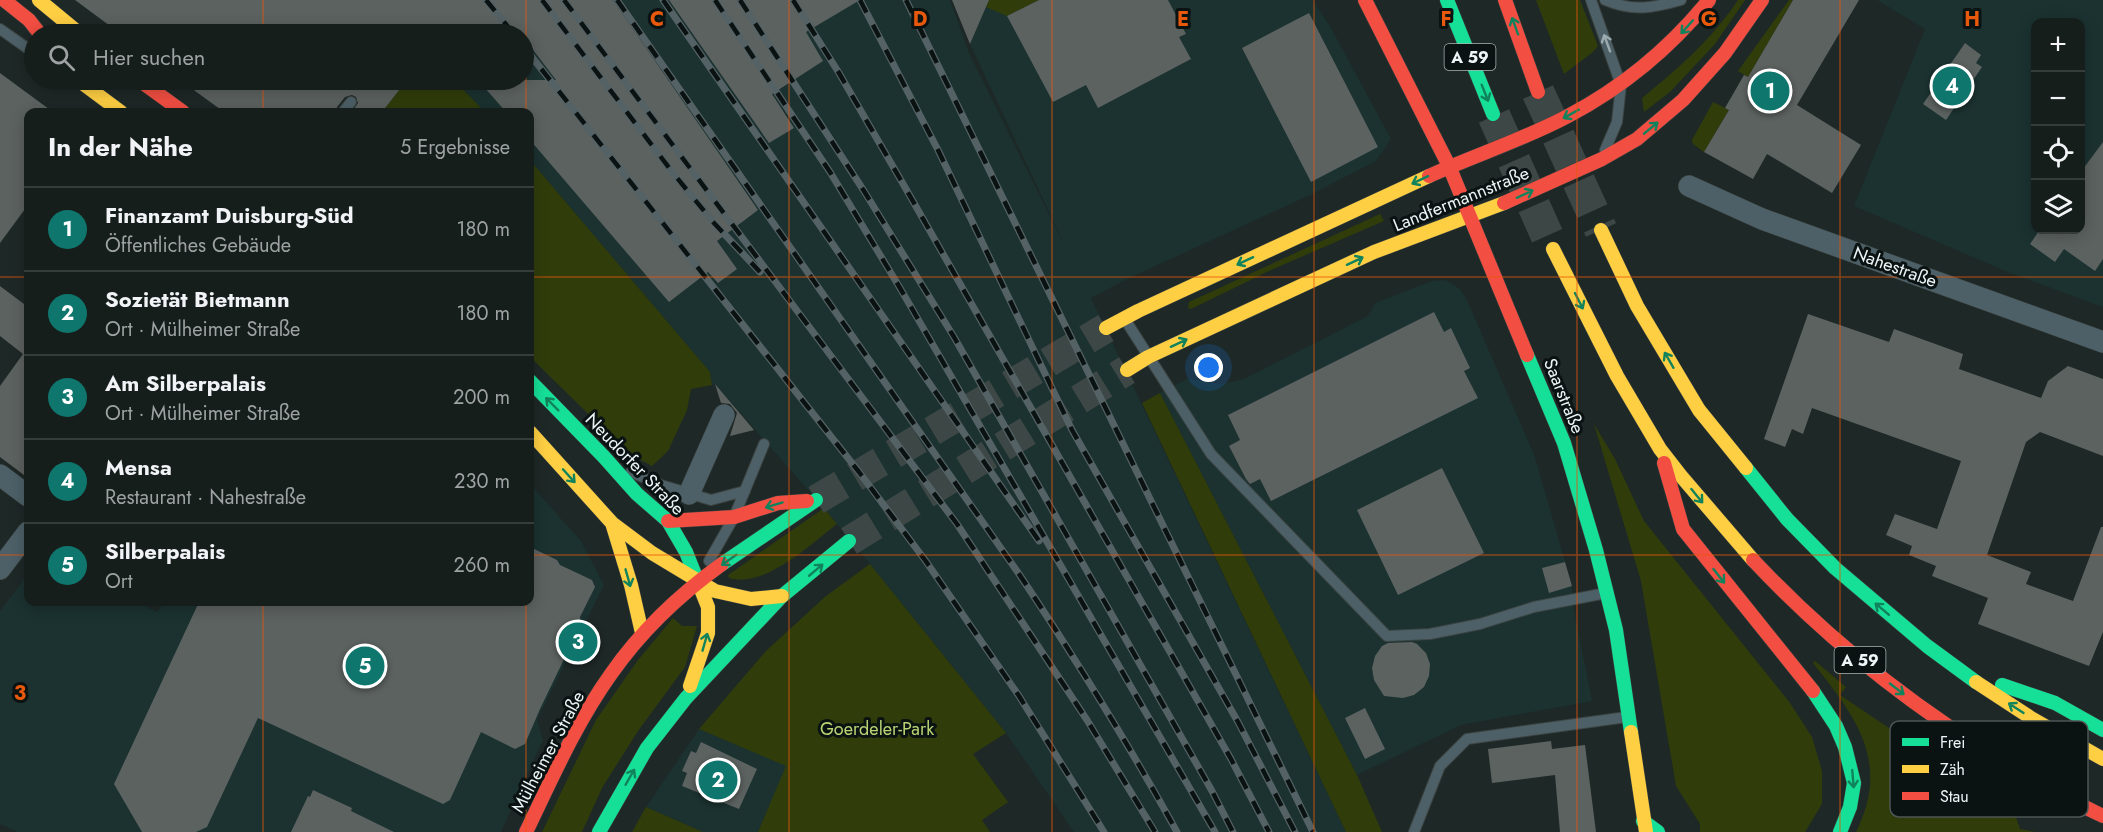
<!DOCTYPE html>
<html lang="de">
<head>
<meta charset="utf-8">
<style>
	body { margin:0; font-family:Jost,sans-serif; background:#1f2725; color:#f1f3f6 }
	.controls { position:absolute; right:18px; top:18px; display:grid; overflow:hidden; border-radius:12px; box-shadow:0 3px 15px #0003 }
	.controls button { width:54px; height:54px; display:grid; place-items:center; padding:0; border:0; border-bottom:2px solid #353c3b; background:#161e1c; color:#f1f3f6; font:30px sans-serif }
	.you { position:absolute; left:1209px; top:368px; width:21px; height:21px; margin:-15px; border:4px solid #fff; border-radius:50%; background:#1a73e8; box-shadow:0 0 0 9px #1a73e833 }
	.badge { display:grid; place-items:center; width:39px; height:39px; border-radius:50%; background:#0f766e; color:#fff; font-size:20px; font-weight:700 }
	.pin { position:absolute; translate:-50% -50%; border:3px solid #fff; box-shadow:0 2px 6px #0006 }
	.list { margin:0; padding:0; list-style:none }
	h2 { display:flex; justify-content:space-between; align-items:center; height:78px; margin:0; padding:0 24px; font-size:26px }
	h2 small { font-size:20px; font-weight:400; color:#9ea2a3 }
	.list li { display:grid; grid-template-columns:39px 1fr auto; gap:18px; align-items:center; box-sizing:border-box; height:84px; padding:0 24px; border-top:2px solid #353c3b }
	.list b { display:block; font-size:22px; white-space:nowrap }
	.list p { margin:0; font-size:20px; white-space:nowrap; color:#9ea2a3 }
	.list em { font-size:20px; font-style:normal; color:#9ea2a3 }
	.icon { flex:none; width:33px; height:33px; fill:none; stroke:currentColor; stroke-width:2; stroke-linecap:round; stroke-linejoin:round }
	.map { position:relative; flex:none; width:2103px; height:832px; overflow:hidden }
	.search { position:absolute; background:#161e1c; box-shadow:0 3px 15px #0003; left:24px; top:24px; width:510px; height:66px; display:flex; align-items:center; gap:15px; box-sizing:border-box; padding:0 21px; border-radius:33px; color:#9ea2a3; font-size:22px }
	.panel { position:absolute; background:#161e1c; box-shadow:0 3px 15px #0003; left:24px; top:108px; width:510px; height:498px; border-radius:12px }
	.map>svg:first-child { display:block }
</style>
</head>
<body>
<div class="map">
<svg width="2103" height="832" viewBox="0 0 2103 832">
	<rect width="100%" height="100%" fill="#1e2826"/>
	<path fill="#1b3230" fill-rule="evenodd" d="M386,0H950L969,53L1068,252L970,44L989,0H1313L1331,28L1391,139L1376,161L1310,195L1125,280L1091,298L1346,832H1074L1006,733L870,564L824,508L715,384L712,385L710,372L530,160V112H485L454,80H524V34H414Z
		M1877,0H2103V307L2010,273L1854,206L1925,29ZM2036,22H2080V230H2036Z
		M1445,280L1460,289L1467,300L1535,457L1572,586V600L1592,701L1461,725L1357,775L1160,393L1187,379L1222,384L1244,379L1368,316L1375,303L1432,281Z
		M530,484L581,541L604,585L537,720L543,740L501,832H18L0,824V611L28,574V602H137L157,612L165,602H530Z
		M699,729L787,766L758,832H703L646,807Z"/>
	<path fill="#303d0b" d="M989,0H1039L1007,16L986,7Z
		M1536,0H1580L1598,46L1593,52L1564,74Z
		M1738,0H1745L1715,44L1670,92L1644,112L1642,98C1679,68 1712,39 1738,0Z
		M1789,0H1793L1748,77L1738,71Z
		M407,80H454L485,112H382Z
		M1713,102L1729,110L1704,152L1693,144L1692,140Z
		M530,160L710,372L712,385L691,389L687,410L668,451L652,466L635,457L616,441L530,357Z
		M1380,214L1384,221L1271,270L1191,309L1188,308L1189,302Z
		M1160,393L1357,775L1382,832H1346L1142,403Z
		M1594,424L1615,459L1644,521L1790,703L1812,737L1822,771V804L1805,832H1700V824L1676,786L1641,581Z
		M824,508L837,524C811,544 764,589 729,578L728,575Z
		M870,564L1006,733L973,754L1008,802L982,820L990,832H758L786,766L699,729L766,651L826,596Z
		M673,618L682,626H697L685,667L638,731L602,788L582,832H542L596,720L638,660Z
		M1815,661L1846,687L1840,695L2014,812L2020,829L2035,832H1856C1891,762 1856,717 1813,663Z
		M646,807L703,832H632Z"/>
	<path fill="#5c6260" d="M75,0H613L758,210L717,241L737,269L718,283L708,272L669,302L530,140V112H506L478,80H556L524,38V34H121Z
		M669,0H860L806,32L823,61L772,94L794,128L769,143Z
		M952,0H989L970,44Z
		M1039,0H1168L1186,34L1179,37L1191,59L1098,108L1086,85L1053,102L1007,16Z
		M1793,0H1859L1797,105L1861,145L1832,193L1767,154L1753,179L1704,152L1729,110L1725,108L1744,75L1748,77Z
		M1309,13L1378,147L1311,182L1242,48Z
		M1965,43L1981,55L1976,63L1982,67L1946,120L1923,104Z
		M0,73L53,112H28V205L0,243Z
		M180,80H407L382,112H352L358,103L356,97L352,95L345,97L337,107L336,112H224Z
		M2103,142V259L2095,271L2064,249L2055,262L2030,244L2039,231L2037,230H2080V173Z
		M0,286L28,307V478L0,457V386L23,354L0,336Z
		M1434,312L1444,332L1451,328L1470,368L1464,371L1478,398L1271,501L1260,479L1250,484L1246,479L1229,446L1240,440L1228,415Z
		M1808,314L1889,342L1894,329L1963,354L1959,369L2041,398L2048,381L2068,366L2103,379V456L2040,432L2026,442L1987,555L2031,572L2026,584L2073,601L2101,527H2103V632L2089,666L1978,624L1988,598L1932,576L1936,566L1909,555L1912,546L1886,535L1895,514L1937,529L1961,461L1812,408L1803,434L1792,429L1785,447L1764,439Z
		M715,384L754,430L730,436L737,413L730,404L721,403Z
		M1442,468L1484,553L1398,595L1357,510Z
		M530,547L557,560L560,565L592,580L595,587L580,617L581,624L540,709L525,744L515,749L481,732L450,800L443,804L258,718L207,827L196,832H142L114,784L199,602H530Z
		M1565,562L1572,586L1549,593L1542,568Z
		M1412,642L1417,644L1426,653L1430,664L1429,676L1424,687L1414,695L1403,698L1384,696L1374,680L1372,668L1375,656L1382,646L1388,643Z
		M1365,708L1385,749L1365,759L1345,718Z
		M1551,741L1552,749L1585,745L1596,832H1560L1555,775L1492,783L1488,749Z
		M701,742L757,769L739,809L682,786L687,773L682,771L691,751L696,753Z
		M313,790L352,808L351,811L394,832H291L308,796L310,797Z"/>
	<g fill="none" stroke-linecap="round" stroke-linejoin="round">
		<path stroke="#3d4745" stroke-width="30" stroke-dasharray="30 15" stroke-linecap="butt" d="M816,500L1106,328
			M849,541L1127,370"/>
		<path stroke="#3d4745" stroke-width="33" stroke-dasharray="33 16" stroke-linecap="butt" d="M1538,92L1601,230
			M1494,116L1553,249"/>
		<g stroke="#3c4442" stroke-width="12">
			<path id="lane" d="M1591,0L1621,85L1617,122L1605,150
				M1605,0C1633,12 1653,8 1681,0
				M0,29L34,53
				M343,112L351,102
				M1126,321L1211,454L1387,636L1430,634L1480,624L1534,607L1606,593
				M631,472L661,485L711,500L745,491
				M709,561L734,517L764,444
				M1414,832L1440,766L1467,739L1627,717"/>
		</g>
		<g stroke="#3c4442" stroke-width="22">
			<path id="street" d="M1689,186L1762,219L2103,342
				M0,475L28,496
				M689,494L724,415
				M0,569L28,532"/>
		</g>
		<g stroke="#3c4442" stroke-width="15">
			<path id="fast" d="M1447,0L1493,114
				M1527,355L1564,443L1596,550L1616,630L1631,732
				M530,381L604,457L637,494L668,521L686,552L698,582
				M1746,468L1787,519L1835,568L1927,646L1976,682
				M722,564L816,500
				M2002,685L2055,703L2103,730
				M1813,691L1836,726L1845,747L1854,783L1850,807L1840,832
				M1643,821L1658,832
				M599,832L647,748L686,698L782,596L849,541"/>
		</g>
		<g stroke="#3c4442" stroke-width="15">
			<path id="slow" d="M39,0L80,34
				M78,80L121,112
				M1601,230L1637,306L1699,410L1746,468
				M1553,249L1617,376L1660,449L1681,476L1753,560
				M1106,328L1138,311L1429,176
				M1127,370L1148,357L1374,252L1504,203
				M530,432L612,523L652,553L715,591L751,599L782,596
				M612,523L631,585L642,633
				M1976,682L2031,718L2103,759
				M690,686L708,633V607L698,582
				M1631,732L1646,832"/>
		</g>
		<g stroke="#3c4442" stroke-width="15">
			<path id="jam" d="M4,0L29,20L40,34
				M1365,0L1449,166L1527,355
				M1505,0L1538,92
				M139,80L183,112
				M1429,176C1475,155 1523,140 1568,116C1623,87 1670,48 1709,0
				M1504,203L1602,159L1637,139L1683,100L1725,53L1762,0
				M1664,463L1683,529L1813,691
				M668,521L734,517L778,503L807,501
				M1753,560C1830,642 1918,711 2014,768C2043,785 2073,802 2103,816
				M526,832C552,778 576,723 611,674C641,631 679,595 722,564"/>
		</g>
		<use href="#lane" stroke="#4d6067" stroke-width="10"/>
		<use href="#street" stroke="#4d6067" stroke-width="21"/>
		<use href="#fast" stroke="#16e098" stroke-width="14"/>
		<use href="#slow" stroke="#ffcf43" stroke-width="14"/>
		<use href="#jam" stroke="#f24e42" stroke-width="14"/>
		<g stroke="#556265" stroke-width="7">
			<path id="rail" d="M486,0L514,34
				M542,0L673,173L714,223L760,272
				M564,0L957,524L1087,720L1155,832
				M617,0L1019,574C1075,658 1128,743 1177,832
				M663,0L1039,541
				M715,0L830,172L900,288L1215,832
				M740,0L864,191L954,337L1212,791L1233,832
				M793,0L839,73L906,189L1231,759L1269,832
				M860,0L938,150L1072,430L1238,722L1295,832
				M906,0L1313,832
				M524,47L859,472L925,560L1019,696L1104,832"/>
		</g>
		<use href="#rail" stroke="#0b1212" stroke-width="4.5" stroke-dasharray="14" stroke-linecap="butt"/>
	</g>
	<defs><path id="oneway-shaft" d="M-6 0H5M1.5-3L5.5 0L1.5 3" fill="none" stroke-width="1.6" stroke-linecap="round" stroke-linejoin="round" transform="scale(1.5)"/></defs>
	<g stroke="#11835c">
		<use href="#oneway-shaft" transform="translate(1515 26) rotate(-110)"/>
		<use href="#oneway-shaft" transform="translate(1687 27) rotate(132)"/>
		<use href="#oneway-shaft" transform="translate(1485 93) rotate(68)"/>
		<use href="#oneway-shaft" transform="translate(1571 114) rotate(151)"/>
		<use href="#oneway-shaft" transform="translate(1651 128) rotate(-39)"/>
		<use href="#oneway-shaft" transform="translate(1420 180) rotate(155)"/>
		<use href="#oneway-shaft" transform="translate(1525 194) rotate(-25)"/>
		<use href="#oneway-shaft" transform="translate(1245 261) rotate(155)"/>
		<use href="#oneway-shaft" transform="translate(1355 261) rotate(-25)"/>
		<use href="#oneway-shaft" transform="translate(1579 301) rotate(63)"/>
		<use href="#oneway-shaft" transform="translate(1179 343) rotate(-25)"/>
		<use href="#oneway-shaft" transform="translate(1669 360) rotate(-120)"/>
		<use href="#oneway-shaft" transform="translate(552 404) rotate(-135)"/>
		<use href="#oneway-shaft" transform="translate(569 476) rotate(48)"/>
		<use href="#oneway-shaft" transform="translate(1697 496) rotate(51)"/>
		<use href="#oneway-shaft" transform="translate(774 505) rotate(163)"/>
		<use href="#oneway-shaft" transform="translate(729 560) rotate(145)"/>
		<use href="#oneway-shaft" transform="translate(816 570) rotate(-40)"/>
		<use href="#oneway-shaft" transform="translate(1719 576) rotate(52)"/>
		<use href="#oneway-shaft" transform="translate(628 578) rotate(74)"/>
		<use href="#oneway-shaft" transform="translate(1882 609) rotate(-140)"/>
		<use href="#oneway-shaft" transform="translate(705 642) rotate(-74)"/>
		<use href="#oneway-shaft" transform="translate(1897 689) rotate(38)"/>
		<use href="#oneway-shaft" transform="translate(2016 708) rotate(-147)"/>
		<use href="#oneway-shaft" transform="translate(630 777) rotate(-60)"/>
		<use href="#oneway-shaft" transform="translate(1853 779) rotate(85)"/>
	</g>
	<use stroke="#9cabae" href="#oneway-shaft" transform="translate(1607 43) rotate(-110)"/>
	<path fill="none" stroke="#e8590c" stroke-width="1.5" stroke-opacity="0.55" d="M263,0V34M526,0V112M789,0V832M1052,0V832M1314,0V832M1577,0V832M1840,0V832M263,80V112M0,277H28M530,277H2103M0,555H28M530,555H2103M263,602V832M526,602V832"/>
	<g text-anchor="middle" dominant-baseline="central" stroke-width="6" stroke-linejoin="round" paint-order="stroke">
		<g fill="#0b1212" stroke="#a8b2b2" stroke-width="1.5">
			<rect x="1444.5" y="44" width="51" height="26" rx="4.5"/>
			<rect x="1834.5" y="647" width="51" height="26" rx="4.5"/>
		</g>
		<g font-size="16" font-weight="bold" fill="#ecf6f6">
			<text x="1470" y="57">A 59</text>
			<text x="1860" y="660">A 59</text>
		</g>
		<g font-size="18" fill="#ecf6f6" stroke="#0b1212">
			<text transform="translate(1461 199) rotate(-22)">Landfermannstraße</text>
			<text transform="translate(1895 267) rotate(20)">Nahestraße</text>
			<text transform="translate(1564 396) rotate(68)">Saarstraße</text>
			<text transform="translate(635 464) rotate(46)">Neudorfer Straße</text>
			<text transform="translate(548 752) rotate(-62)">Mülheimer Straße</text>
		</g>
		<g font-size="18" fill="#b9d573" stroke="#0b1212">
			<text x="877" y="729">Goerdeler-Park</text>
		</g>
	</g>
	<rect x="1890" y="721" width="198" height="96" rx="9" fill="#0b1212" stroke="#4e5656" stroke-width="1.5"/>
	<rect x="1902" y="738" width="27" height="8" fill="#16e098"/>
	<rect x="1902" y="765" width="27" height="8" fill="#ffcf43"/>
	<rect x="1902" y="792" width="27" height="8" fill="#f24e42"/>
	<g font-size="16" fill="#ecf6f6">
		<text x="1940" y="748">Frei</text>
		<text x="1940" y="775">Zäh</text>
		<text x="1940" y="802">Stau</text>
	</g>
	<g font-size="20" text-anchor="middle" font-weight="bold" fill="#e8590c" stroke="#0b1212" stroke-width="6" stroke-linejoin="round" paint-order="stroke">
		<text x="657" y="26">C</text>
		<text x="920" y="26">D</text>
		<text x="1183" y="26">E</text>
		<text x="1446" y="26">F</text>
		<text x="1709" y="26">G</text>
		<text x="1972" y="26">H</text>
		<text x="20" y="700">3</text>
	</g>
</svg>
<div class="controls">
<button>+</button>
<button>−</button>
<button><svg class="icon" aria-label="locate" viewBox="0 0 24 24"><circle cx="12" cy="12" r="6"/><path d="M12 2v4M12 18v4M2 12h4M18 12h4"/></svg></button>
<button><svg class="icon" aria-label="layers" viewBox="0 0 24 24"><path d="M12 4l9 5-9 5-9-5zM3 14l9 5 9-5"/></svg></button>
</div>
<div class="you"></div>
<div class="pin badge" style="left:1770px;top:91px">1</div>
<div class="pin badge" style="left:718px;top:780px">2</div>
<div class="pin badge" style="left:578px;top:642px">3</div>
<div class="pin badge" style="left:1952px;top:86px">4</div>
<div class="pin badge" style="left:365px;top:666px">5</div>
<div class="search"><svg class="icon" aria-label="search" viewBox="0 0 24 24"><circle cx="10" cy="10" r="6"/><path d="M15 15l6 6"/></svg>Hier suchen</div>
<section class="panel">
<h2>In der Nähe<small>5 Ergebnisse</small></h2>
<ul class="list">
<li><span class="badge">1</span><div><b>Finanzamt Duisburg-Süd</b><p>Öffentliches Gebäude</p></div><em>180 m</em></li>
<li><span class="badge">2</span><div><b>Sozietät Bietmann</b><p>Ort · Mülheimer Straße</p></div><em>180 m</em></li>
<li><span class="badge">3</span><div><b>Am Silberpalais</b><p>Ort · Mülheimer Straße</p></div><em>200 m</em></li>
<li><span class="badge">4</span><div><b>Mensa</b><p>Restaurant · Nahestraße</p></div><em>230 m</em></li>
<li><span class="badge">5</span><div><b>Silberpalais</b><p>Ort</p></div><em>260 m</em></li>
</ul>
</section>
</div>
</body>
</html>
